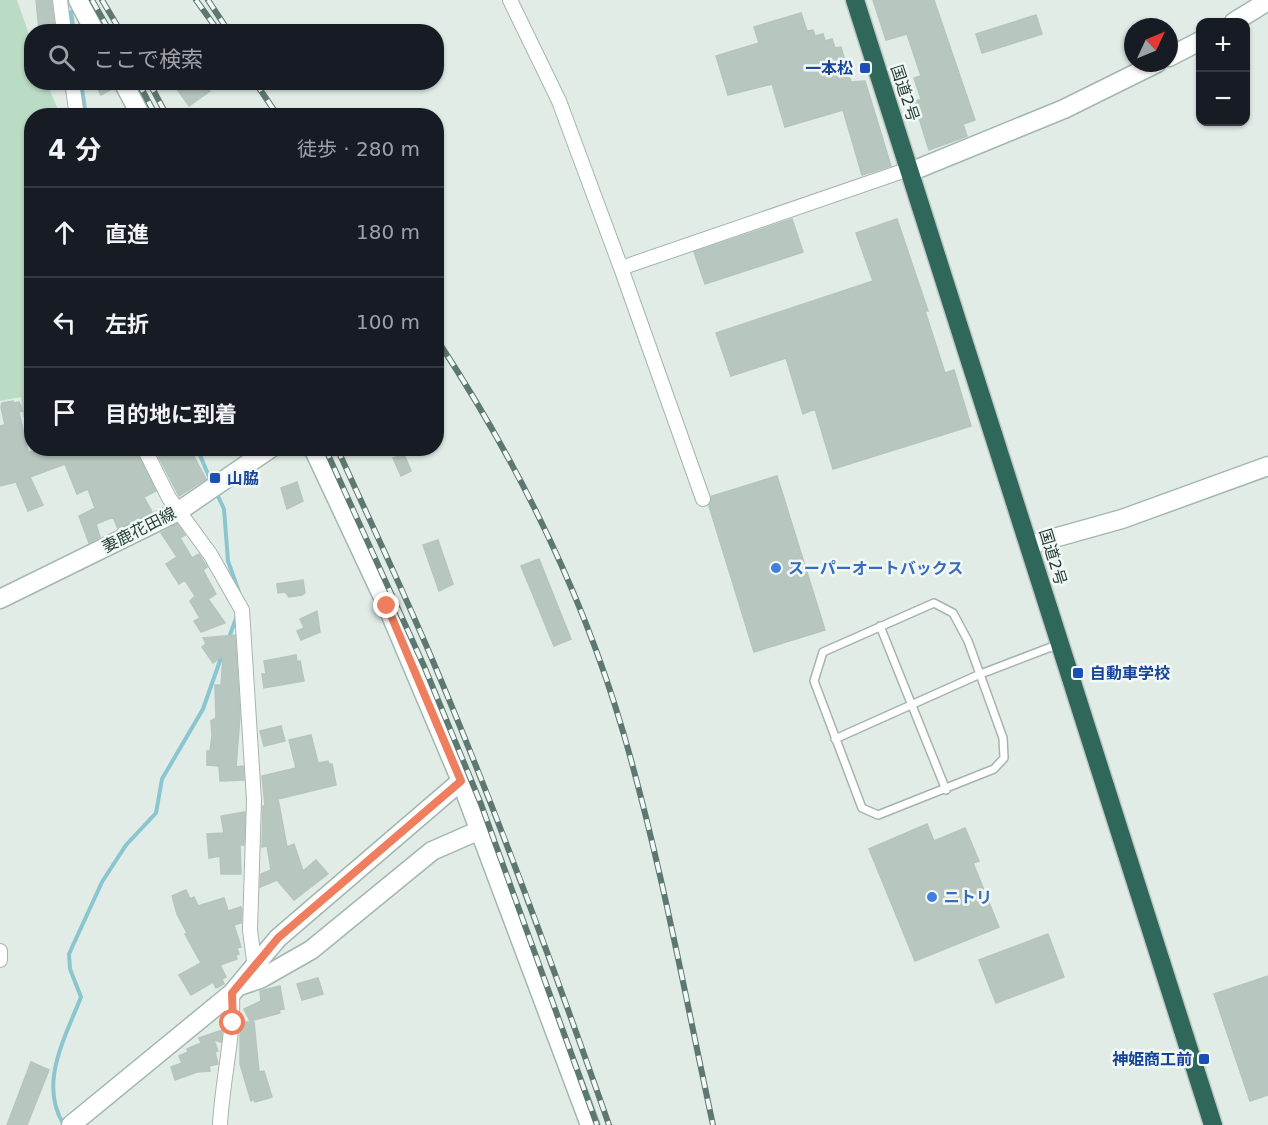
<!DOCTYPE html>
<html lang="ja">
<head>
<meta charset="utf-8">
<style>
	body { margin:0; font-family:"DejaVu Sans","Noto Sans JP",sans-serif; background:#242831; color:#f1f3f6 }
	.controls { position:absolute; right:18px; top:18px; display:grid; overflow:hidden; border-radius:12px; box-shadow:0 2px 4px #0004 }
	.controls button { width:54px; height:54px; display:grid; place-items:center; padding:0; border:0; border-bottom:2px solid #363941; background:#171b24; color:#f1f3f6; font:30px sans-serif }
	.compass { position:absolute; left:1124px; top:18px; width:54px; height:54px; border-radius:50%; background:#171b24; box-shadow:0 2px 4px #0004; rotate:46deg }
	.stop { position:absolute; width:18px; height:18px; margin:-14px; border:4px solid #ee7e5e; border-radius:50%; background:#fff }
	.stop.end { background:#ee7e5e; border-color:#fff; box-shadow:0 2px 6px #0008 }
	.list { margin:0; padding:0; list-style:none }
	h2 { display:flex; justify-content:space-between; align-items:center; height:78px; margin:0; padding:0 24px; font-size:26px }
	h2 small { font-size:20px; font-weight:400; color:#9ea1a6 }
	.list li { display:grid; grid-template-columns:39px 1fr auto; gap:18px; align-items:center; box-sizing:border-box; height:90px; padding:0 24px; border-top:2px solid #363941 }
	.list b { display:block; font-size:22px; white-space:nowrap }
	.list em { font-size:20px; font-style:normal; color:#9ea1a6 }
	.icon { flex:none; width:33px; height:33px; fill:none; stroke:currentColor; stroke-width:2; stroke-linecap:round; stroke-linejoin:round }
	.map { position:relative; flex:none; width:1268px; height:1125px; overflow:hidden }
	.search { position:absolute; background:#171b24; box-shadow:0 2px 4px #0004; left:24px; top:24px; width:420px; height:66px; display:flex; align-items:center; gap:15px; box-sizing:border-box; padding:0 21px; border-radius:24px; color:#9ea1a6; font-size:22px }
	.panel { position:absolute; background:#171b24; box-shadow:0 2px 4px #0004; left:24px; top:108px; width:420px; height:348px; border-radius:24px }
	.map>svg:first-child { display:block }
</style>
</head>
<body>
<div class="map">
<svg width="1268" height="1125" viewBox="0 0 1268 1125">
	<rect width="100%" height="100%" fill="#e2ece7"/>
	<path fill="#bbdcc4" d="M0,0H17L31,40L32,82L47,83L60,115L32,116L31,417H23L21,397L0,401Z"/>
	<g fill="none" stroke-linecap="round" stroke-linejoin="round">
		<path stroke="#8bc6d0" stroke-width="4" d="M71,12L74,32
			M81,82L86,116
			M197,448L210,479
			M217,494L224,509L228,561L239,592
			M228,640L237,616
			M64,1125C38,1084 65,1038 81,997L70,969L69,954L102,882L126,845L156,813L162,779L203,709L222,655"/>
	</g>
	<path fill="#b7c7c0" stroke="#b5c5be" stroke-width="1.5" d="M36,0H51L55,29L39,30Z
		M873,0H934L975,120L963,124L967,136L929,150L914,102L921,99L914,78L921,76L907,34L886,40Z
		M801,13L807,31L813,30L815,36L823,34L825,41L832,39L835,48L841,47L851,82L865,81L891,166L862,175L843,110L785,127L772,84L728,95L716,56L759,43L754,27Z
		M1036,15L1042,34L982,53L976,34Z
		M94,82H112L113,88L101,95Z
		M172,82H204L210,91L189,106Z
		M792,219L803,252L705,284L694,252Z
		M897,219L928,311H925L945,373L954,370L971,426L833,469L815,409L803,414L786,358L731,376L716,333L873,281L856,233Z
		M13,401L14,403L19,402L23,411L19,412L28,452L114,448L116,453L135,448L156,491L144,497L152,512L118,529L113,517L96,524L100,537L89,543L79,516L95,508L88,489L77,494L65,464L30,477L43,505L28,511L16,482L0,486V426L5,425L1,407L2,403Z
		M154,448H184L187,455L192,453L206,479L179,496Z
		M404,454L411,471L401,476L393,458Z
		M777,476L825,630L754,652L709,506L712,496Z
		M297,482L303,501L287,509L281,488Z
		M177,524L185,535L180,538L192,558L199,554L207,567L203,570L216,594L208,599L225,623L201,632L194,621L200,618L190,601L195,596L185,580L179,584L166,564L177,557L161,533Z
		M438,540L453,584L439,591L423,545Z
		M539,559L571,639L554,646L521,566Z
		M303,580L305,593L302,595L289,597L285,592L278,593L277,584Z
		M317,611L320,632L301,640L297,631L304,628L300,619Z
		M235,635L240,716L236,767L243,766L244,780L220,781L219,766L207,765V751H210L212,736L211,721L216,718L215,685H221L223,656L213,663L202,647L206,644L203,638Z
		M296,655L297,662L300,661L304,681L264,688L262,674H266L264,661Z
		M281,726L285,741L264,746L260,731Z
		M311,735L318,763L328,761L329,764H332L336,785L278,799L287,847L294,844L303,871L316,860L328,874L294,900L277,880L260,887L261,874L271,870L267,846L262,847L263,806H265L262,776L296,768L289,740Z
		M245,812L244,845H240L241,874H221L220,856L209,858L207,834L224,833L221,816Z
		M927,824L934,841L965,828L979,861L973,863L999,927L915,961L869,849Z
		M186,890L190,899L194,897L198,906L224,898L228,911L241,907L242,910L241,923L234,925L241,947L237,948L239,954L236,955L237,959L220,965L226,977L222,979L224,984L216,988L213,982L191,995L179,975L201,963L185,934L187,933L177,914L172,896Z
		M1048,934L1064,977L996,1003L979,960Z
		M1268,976V1095L1250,1101L1214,994Z
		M318,978L323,994L302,1000L297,984Z
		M280,986L284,1009L279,1010L280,1013L250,1021L244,1009L261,1001L260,991Z
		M240,1022H254L259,1072L264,1071L272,1097L255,1102L254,1099L251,1101L240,1064Z
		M222,1030L221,1042L214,1040L218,1051L215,1052L218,1064L209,1066L210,1071L197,1072L175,1080L171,1067L182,1063L179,1056L188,1052L187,1049L201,1043L199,1038Z
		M31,1062L49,1070L27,1125H7Z"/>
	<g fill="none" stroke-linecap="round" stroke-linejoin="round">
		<g stroke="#a5b4ae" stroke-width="10">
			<path id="lane" d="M934,603L953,613L968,641L1003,738L1004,758L994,769L878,815L862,808L814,681L823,652Z
				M880,626L946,790
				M835,739L978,675L1059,644"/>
		</g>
		<g stroke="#a5b4ae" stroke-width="16">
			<path id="street" d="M60,0L64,32
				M510,0L559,101L621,268
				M72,82L77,116
				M144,448L169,498L210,554L242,610L254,800L250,930L255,967
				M703,499L621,268L909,169
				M0,951V960
				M220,1125C222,1081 234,1038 232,993"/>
		</g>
		<g stroke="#a1b7af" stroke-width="21">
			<path id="secondary" d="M78,0L95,32
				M1234,22L1268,1
				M1169,57L1200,41
				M123,82L141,116
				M910,172L1064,109L1157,63
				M313,448L387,606L461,781L590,1125
				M1029,545L1122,519L1268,466
				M0,599L179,511L271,448
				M239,986L260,979L311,950L432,851L480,830
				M71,1125L232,993L278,938L461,781"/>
		</g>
		<g stroke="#c1c8c6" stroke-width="21">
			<path id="highway" d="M855,0L1213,1125"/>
		</g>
		<use href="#lane" stroke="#fff" stroke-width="7"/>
		<use href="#street" stroke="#fff" stroke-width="14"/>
		<use href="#secondary" stroke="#fff" stroke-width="18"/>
		<use href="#highway" stroke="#2f685b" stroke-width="18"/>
		<g stroke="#5d7870" stroke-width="6">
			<path id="rail" d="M92,0L110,32
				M102,0L121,32
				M196,0L219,32
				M208,0L229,32
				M138,82L156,116
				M149,82L167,116
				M255,82L278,116
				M436,338C517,461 583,594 624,735C661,863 685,995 713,1125
				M325,448L424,666L481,804L597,1125
				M337,448C369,519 402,588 432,659C497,812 554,968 609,1125"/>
		</g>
		<use href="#rail" stroke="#f2f8f5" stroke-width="4" stroke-dasharray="11" stroke-linecap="butt"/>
	</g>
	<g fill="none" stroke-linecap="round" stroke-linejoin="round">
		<path stroke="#ee7e5e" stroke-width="8" d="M233,1023L232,993L278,938L461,781L387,606"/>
	</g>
	<g fill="#1a4fb4" stroke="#f2f8f5" stroke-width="2">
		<rect x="859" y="62" width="12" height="12" rx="3"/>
		<rect x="209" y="472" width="12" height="12" rx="3"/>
		<rect x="1072" y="667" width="12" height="12" rx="3"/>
		<rect x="1198" y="1053" width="12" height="12" rx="3"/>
	</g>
	<g fill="#3f7fe0" stroke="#f2f8f5" stroke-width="2">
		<circle cx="776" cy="568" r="6"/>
		<circle cx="932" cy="897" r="6"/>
	</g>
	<g text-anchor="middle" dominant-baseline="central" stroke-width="5" stroke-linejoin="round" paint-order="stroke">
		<g font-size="16" font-weight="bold" fill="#164399" stroke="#f2f8f5" text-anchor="end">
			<text x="853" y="68">一本松</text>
			<text x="227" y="478" text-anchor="start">山脇</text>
			<text x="1090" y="673" text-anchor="start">自動車学校</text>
			<text x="1192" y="1059">神姫商工前</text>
		</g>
		<g font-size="16" fill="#223c35" stroke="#f2f8f5">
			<text transform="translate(905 93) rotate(72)">国道2号</text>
			<text transform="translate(139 530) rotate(-27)">妻鹿花田線</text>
			<text transform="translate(1053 557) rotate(73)">国道2号</text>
		</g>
		<g font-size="16" font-weight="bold" fill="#366cbe" stroke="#f2f8f5" text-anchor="start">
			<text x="788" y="568">スーパーオートバックス</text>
			<text x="944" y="897">ニトリ</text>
		</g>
	</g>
</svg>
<div class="controls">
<button>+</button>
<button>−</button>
</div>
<svg class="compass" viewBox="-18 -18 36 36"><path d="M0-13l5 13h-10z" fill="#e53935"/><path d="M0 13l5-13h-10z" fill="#9ea1a6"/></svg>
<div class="stop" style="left:233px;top:1023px"></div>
<div class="stop end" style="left:387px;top:606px"></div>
<div class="search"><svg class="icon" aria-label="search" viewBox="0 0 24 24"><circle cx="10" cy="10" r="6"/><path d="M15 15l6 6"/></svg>ここで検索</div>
<section class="panel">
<h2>4 分<small>徒歩 · 280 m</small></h2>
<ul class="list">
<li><svg class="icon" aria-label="ahead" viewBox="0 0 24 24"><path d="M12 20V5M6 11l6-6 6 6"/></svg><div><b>直進</b></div><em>180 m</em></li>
<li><svg class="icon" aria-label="left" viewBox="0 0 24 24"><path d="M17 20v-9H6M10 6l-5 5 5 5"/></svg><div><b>左折</b></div><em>100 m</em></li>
<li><svg class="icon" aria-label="arrive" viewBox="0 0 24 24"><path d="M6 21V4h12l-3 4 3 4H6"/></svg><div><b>目的地に到着</b></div></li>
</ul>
</section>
</div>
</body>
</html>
